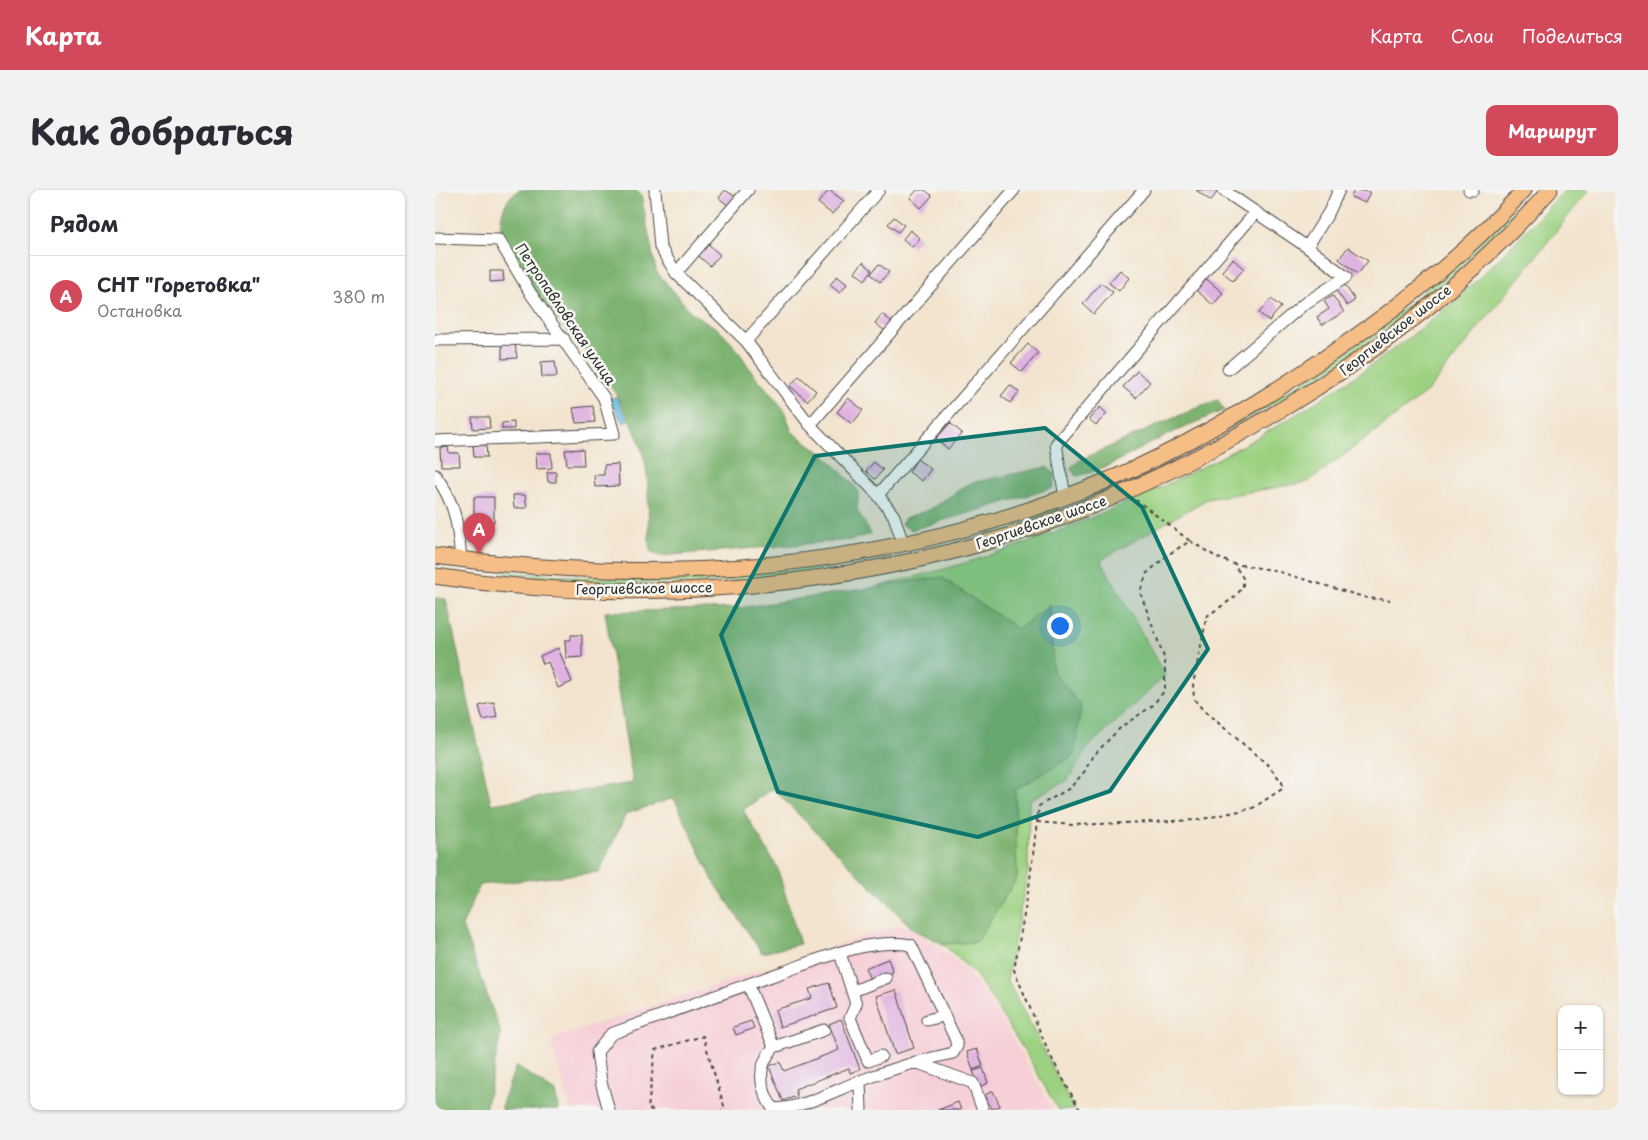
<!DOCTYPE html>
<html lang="ru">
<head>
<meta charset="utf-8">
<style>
	body { margin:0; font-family:"Playpen Sans",sans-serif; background:#f2f2f3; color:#2b2b33 }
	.controls { position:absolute; right:15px; bottom:15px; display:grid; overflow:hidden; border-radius:10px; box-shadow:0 1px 4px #0004 }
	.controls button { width:45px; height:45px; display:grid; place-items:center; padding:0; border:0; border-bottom:1px solid #e1e1e2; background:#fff; color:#2b2b33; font:25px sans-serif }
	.you { position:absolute; left:624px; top:435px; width:18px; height:18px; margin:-12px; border:4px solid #fff; border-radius:50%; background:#1a73e8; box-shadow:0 0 0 8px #1a73e833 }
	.badge { display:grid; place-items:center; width:32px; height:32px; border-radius:50%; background:#d1495b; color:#fff; font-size:16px; font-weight:700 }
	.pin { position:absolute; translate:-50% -41px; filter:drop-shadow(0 1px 2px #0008) }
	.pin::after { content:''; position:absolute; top:26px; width:18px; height:15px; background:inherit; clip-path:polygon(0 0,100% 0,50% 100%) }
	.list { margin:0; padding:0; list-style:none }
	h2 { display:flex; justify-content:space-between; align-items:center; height:65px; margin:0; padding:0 20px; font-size:21px }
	h2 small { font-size:16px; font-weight:400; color:#7c7c81 }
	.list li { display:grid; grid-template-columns:32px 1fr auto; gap:15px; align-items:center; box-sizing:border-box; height:80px; padding:0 20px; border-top:1px solid #e1e1e2 }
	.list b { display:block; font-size:19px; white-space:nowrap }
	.list p { margin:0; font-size:16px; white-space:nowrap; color:#7c7c81 }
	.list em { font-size:16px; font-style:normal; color:#7c7c81 }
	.map { position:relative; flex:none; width:1183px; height:920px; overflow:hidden; border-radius:10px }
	header { display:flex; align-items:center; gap:30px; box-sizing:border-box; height:70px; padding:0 25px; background:#d1495b; color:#fff }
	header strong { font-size:24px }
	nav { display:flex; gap:28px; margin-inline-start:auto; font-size:18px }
	.intro { display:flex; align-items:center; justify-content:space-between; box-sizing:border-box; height:120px; padding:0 30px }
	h1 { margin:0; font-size:35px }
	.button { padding:12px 22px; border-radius:10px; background:#d1495b; color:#fff; font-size:18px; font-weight:700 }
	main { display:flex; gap:30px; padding:0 30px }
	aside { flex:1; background:#fff; border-radius:10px; box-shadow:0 1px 4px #0004 }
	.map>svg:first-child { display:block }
</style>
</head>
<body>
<header>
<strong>Карта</strong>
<nav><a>Карта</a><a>Слои</a><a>Поделиться</a></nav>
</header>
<div class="intro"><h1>Как добраться</h1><a class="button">Маршрут</a></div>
<main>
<aside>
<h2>Рядом<small></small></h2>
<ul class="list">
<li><span class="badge">A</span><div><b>СНТ &quot;Горетовка&quot;</b><p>Остановка</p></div><em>380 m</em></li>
</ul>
</aside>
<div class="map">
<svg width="1183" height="920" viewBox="0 0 1183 920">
	<rect width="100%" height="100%" fill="#f6f6f2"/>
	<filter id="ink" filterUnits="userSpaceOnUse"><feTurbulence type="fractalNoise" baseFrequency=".02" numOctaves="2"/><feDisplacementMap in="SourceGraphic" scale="10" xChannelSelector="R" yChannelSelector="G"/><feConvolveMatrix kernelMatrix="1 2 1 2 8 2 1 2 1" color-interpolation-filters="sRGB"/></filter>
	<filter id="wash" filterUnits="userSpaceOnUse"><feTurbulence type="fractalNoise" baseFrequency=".0096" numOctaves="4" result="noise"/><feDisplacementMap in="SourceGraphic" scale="20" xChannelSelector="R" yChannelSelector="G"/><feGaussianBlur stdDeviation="1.12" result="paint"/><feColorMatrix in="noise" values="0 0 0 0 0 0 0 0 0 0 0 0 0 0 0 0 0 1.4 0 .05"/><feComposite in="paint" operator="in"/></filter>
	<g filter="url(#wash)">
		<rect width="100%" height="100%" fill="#f3e4cf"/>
		<path fill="#f6cfd7" d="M464,735L478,739L503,756L532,781L564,824L618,920H136L116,853L122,847Z"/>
		<path fill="#9cd181" stroke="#647e56" d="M1098,0H1105C1045,62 980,123 908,171C824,227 734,273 641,312H637L817,224L904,168L974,114L1067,31Z
			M1130,0H1154L992,202L873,292L772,309L666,370L730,486L654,556L633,590L594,610L593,680L572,790L640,920H623L592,865L542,786L508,754L541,752L582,688L580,600L639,565L646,517L618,482L615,415L583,439L506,387L441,397C475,388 509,380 543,369C704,318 860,238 993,133C1043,94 1086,45 1130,0Z
			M626,316L623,320L553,343L550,342Z
			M450,362L452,368C416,374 380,381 344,386C253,398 159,395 68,383V380C159,390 251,392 342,381C378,377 414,369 450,362Z"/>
		<path fill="#7db36f" stroke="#546f4d" d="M84,0H200L206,5L221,81L257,123L283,139L302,159L317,182L348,218L357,242L391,266L424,301L422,320L436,344L416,350L225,366L215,361C211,322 218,284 203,248C190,219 176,194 157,168C141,147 121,130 103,110C94,99 67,53 66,39C64,25 71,7 84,0Z
			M783,210L789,220C767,230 744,239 722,250C696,263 670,281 641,286L635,278L645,270L768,215Z
			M612,277L620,284L618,298L476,340L466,334L470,328L494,320L535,293Z
			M506,387L583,439L615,415L618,482L646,516L639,565L580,600L582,688L541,752L508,754L478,739L338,599L308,620L342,677L365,754L327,763L278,690L239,608L191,624L164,682L45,695L27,736L66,843L50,920H0V408L11,409L56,614L198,593L170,422L304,418Z
			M81,876L120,902L124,920H67L66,916Z"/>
		<path fill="#68c4e6" stroke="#4a7888" d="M181,207L193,231L188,233L174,208Z"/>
		<g id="blocks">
			<path fill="#dfb2e0" d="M290,0L301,7L294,16L284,8Z
				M394,0L409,11L397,24L383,13Z
				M482,0H490L497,6L486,18L475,8Z
				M761,0H779L782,2L776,11Z
				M919,0L935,2L930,13L916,7Z
				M459,27L469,35L463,42L453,34Z
				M475,40L485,48L477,57L468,49Z
				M268,49L285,65L275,76L258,61Z
				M913,57L933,71L923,84L904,69Z
				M798,69L809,79L798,91L787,81Z
				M428,72L437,80L430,90L420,82Z
				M444,74L454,82L445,92L436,84Z
				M685,80L694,88L684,101L674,93Z
				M55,81H68L69,91L55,92Z
				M402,86L412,94L405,103L395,95Z
				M769,87L788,103L778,115L759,98Z
				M666,93L678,102L659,124L648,114Z
				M909,94L920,110L912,116L901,100Z
				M898,106L909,122L887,135L882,127L894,119L889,111Z
				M836,109L846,117L834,131L824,123Z
				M447,124L457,132L450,141L440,133Z
				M67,154H80L82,168L67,169Z
				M593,154L603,163L587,182L576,173Z
				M120,171L122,187H107L106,172Z
				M702,181L715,192L701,208L688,197Z
				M364,186L381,201L372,211L355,196Z
				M575,195L584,202L575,213L566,206Z
				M413,208L428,220L417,234L402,222Z
				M158,216L160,232L141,233L138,218Z
				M665,217L672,224L661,235L654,229Z
				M37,227H54L55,238L38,239Z
				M79,232V239H67V233Z
				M515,233L527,243L513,259L501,249Z
				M38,255H51L52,267H39Z
				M13,257L14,263H24L25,276H6L5,258Z
				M148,259L149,275H132L130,260Z
				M101,263H116L117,278L102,279Z
				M482,269L496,279L487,291L474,282Z
				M439,272L448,280L440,289L431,281Z
				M183,274L184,296L160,297L159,285H169V275Z
				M112,282H121V292H113Z
				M78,305H90L92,318H79Z
				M39,307H59V332L39,333Z
				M136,445H147V467L131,468L130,450H136Z
				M123,458L137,492L123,498L113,472L108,474L105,466Z
				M59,512L62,527L48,530L44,516Z
				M453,769L458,782L436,792L430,778Z
				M394,793L402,818L345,837L340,820L377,808L374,799Z
				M461,800L479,858L460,864L441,806Z
				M406,829L425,879L415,883L414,878L360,899L362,906L348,911L334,876L345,872L349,881L404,860L394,834Z
				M316,831L319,838L301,845L298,837Z
				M542,859L548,876L538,880L532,862Z
				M548,878L553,893L544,897L538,881Z
				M558,901L565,916L557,919L550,905Z
				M523,912L526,920H503Z"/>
		</g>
	</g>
	<g filter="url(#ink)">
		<use href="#blocks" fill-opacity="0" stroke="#494744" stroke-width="1"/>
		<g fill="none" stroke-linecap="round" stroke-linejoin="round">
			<g stroke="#494744" stroke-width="13">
				<path id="minor" d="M220,0L225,57L241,83L311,151L375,235L443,305L459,326L468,354
					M788,0L872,57L911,87L869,114L793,179
					M1034,0H1038
					M0,48L64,50L96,104L169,208L179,244L0,251
					M872,57L894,22L904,0
					M241,83L313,0
					M0,150L129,149
					M311,151L444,0
					M375,235L579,0
					M0,285C21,313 23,336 26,370
					M443,305L709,0
					M630,307L621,254L821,22
					M405,763L421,814L415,828L433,871L446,866
					M418,801L451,788
					M492,830L508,826
					M339,857L389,840
					M480,872L538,893L548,920
					M425,891L426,920
					M174,920L166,892L162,862L176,844C233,823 290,802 348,782C388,768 433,748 476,755L520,848L522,856L518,863C486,870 456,879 425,891C398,901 367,919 338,919C324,897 321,877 339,857L313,794"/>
			</g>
			<g stroke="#494744" stroke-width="17">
				<path id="major" d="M0,366C225,397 449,381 661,295C734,266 802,226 867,183C947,131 1025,71 1089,0
					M0,386C183,415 391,401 569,347C669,317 764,270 854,215C950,157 1040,85 1115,0"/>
			</g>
			<path stroke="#494744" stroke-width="2" stroke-dasharray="4 4" stroke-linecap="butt" d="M755,351L783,368L799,374L838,380L932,408L955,410
				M602,632L638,635L763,630L818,618L847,599V592L833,575L768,520L759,509L758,494L772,426L800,407L808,397V388L799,374
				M218,920L213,919L220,860L268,846L289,916L286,920
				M645,920L615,865L579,780L594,697L604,616L635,598L650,581L657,567L686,537L717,516L730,500V470L705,402L712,383L734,364L755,351L701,310"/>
			<use href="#minor" stroke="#fff" stroke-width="11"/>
			<use href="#major" stroke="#f5be86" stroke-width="15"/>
		</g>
	</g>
	<path fill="#0f766e" fill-opacity="0.2" stroke="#0f766e" stroke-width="4" stroke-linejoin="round" d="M610,238L707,317L773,459L675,601L543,647L343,602L286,445L380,266Z"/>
	<g text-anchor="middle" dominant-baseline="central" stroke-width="5" stroke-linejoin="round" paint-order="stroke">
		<g font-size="14" fill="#2b2b2b" stroke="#f6f6f2">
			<text transform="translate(131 124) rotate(56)">Петропавловская улица</text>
			<text transform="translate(960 140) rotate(-38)">Георгиевское шоссе</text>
			<text transform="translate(606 332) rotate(-19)">Георгиевское шоссе</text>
			<text transform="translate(209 398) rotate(-1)">Георгиевское шоссе</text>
		</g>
	</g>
</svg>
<div class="controls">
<button>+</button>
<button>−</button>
</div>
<div class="you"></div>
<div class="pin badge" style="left:44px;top:364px">A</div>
</div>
</main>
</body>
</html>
